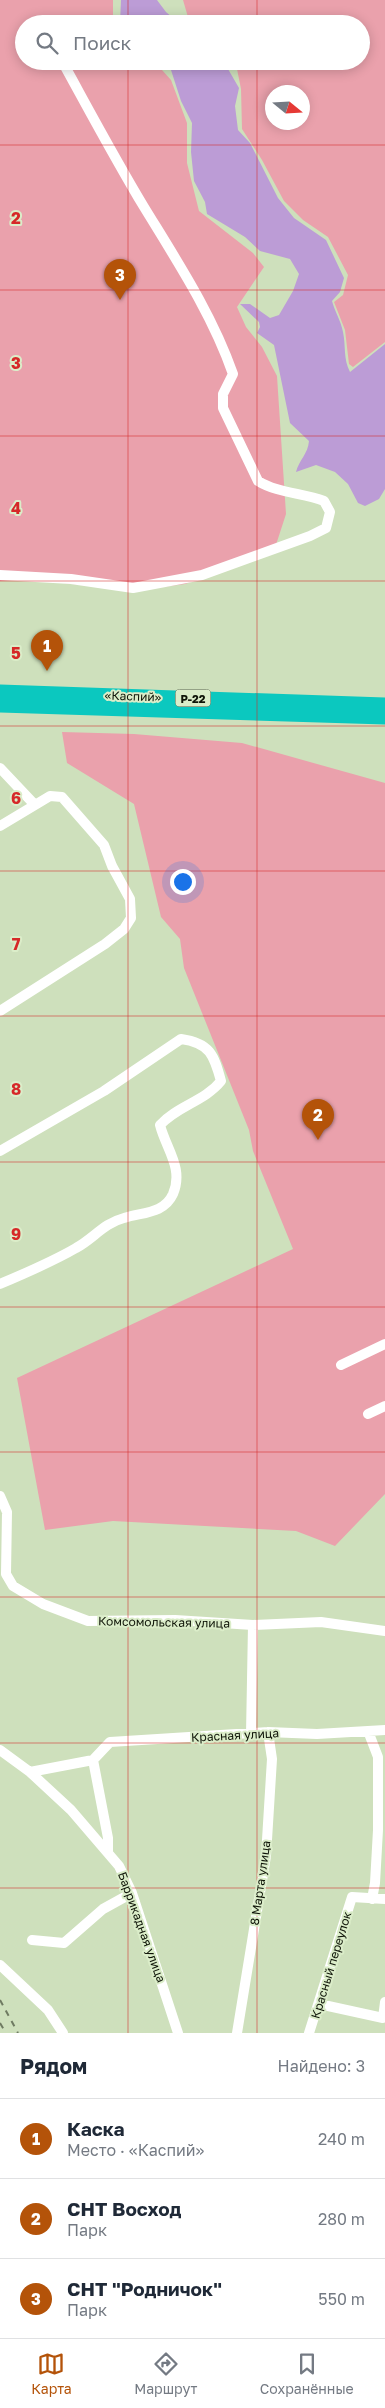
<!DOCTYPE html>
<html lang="ru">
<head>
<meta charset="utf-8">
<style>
	body { margin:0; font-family:"Golos Text",sans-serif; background:#f2f2f3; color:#1f2937 }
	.compass { position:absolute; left:265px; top:85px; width:45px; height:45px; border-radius:50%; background:#fff; box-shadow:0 2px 12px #0003; rotate:108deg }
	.you { position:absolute; left:182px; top:881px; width:18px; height:18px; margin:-12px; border:4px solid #fff; border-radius:50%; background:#1a73e8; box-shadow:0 0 0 8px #1a73e833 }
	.badge { display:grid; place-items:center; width:32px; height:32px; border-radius:50%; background:#b45309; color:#fff; font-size:16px; font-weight:700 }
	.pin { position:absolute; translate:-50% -41px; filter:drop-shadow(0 1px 2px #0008) }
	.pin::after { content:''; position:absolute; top:26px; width:18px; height:15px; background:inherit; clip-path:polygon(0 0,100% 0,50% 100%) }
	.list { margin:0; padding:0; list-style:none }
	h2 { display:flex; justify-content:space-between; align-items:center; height:65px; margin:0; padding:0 20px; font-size:21px }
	h2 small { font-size:16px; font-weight:400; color:#747a83 }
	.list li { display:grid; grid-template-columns:32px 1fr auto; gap:15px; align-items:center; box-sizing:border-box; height:80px; padding:0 20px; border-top:1px solid #e0e1e3 }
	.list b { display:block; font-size:19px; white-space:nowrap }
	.list p { margin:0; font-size:16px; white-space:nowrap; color:#747a83 }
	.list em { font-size:16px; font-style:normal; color:#747a83 }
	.icon { flex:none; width:28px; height:28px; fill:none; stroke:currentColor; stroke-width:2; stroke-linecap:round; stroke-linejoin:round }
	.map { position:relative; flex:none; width:385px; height:2033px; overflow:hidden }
	.search { position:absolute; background:#fff; box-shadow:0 2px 12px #0003; left:15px; right:15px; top:15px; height:55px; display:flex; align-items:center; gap:12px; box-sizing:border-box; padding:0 18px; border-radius:28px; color:#747a83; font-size:19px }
	.sheet { height:305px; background:#fff }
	nav { display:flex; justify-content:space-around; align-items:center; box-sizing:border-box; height:70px; border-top:1px solid #e0e1e3; background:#fff; font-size:14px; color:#747a83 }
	nav a { display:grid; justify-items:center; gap:2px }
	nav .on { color:#b45309 }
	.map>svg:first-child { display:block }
</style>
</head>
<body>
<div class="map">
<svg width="385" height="2033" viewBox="0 0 385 2033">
	<rect width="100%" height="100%" fill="#cee0bc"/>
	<path fill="#eaa1ac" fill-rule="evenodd" d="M0,0H113V24H24V61H133L162,70L171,80L187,123V163L199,211L253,253L264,267L237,307L246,327L262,347L277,376L286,514L273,554L185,584L133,591L29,579L0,581Z
		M183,0H385V342L353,367L349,364L345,330L334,302L343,295L348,275L328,237L303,220L284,201L262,160L242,129L241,89L237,69L228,61H361V24H190ZM272,92H302V122H272Z
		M62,732L134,734L242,743L385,783V1494L335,1546L296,1531L113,1521L45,1530L17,1378L293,1249L253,1151L249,1130L184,968L180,939L161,917L134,804L67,763Z"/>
	<path fill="#bc9cd6" d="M121,0H157L166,12L180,24H120Z
		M151,61H220L228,69L239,88L235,106L238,130L250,143L278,198L294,218L326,240L344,278L340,292L332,301C335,312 341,321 343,332C346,346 343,359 350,372L385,344V489L379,499L365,506L358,503L348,484L335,472L316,465L296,472C299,460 308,454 309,441L290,423L274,345L257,333L260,327L259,322L240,304H250L270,318L279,315L293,291L299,274L290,259L260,251L245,237L207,214L205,202L194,181L191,152L192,123L181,101L171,70Z"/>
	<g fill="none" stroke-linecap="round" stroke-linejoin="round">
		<path stroke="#fff" stroke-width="10" d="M0,575L71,579L133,588L202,575L310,536L326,528L330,512L324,501C303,493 277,493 258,481L223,408V394L233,374C212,314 177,261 144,207C115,159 89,110 62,61
			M0,768L34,804
			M0,826L50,796L62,797L104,845L112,866L130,899L131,918L124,929L105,944L0,1011
			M0,1151L104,1091L181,1039C210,1043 214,1055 221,1081C205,1101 177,1106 160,1125C166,1149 184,1168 173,1194C164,1214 142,1212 124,1218C104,1223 93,1239 76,1248C52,1262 26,1273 0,1284
			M341,1365L385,1344
			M368,1414L385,1406
			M0,1496L7,1512L6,1574L13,1586L43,1604L88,1621L175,1620L253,1625L321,1622L385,1631
			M368,1731L378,1757V1830L375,1883L372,1899
			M251,1734L253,1625
			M0,1750L30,1772L71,1810L119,1866L132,1893L178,2033
			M93,1760L108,1838V1851
			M30,1772L93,1760L110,1742L268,1732L317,1734L385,1730
			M32,1940L64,1943L103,1909L132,1893
			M0,1965L48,2010L63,2033
			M319,2004L383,2018L385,2002
			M237,2033L266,1856L272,1759L268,1732
			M309,2033L352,1897L385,1899"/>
		<path stroke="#0bc8bf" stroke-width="15" d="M0,692L385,705
			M0,705L385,717"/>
		<path stroke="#6f7b62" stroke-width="2" stroke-dasharray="6 6" stroke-linecap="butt" d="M0,2000L18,2033
			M0,2023L6,2033"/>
	</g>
	<path fill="none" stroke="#d62828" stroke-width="1" stroke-opacity="0.55" d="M128,0V24M257,0V24M128,61V2033M257,61V2033M0,145H385M0,290H385M0,436H385M0,581H385M0,726H385M0,871H385M0,1016H385M0,1162H385M0,1307H385M0,1452H385M0,1597H385M0,1743H385M0,1888H385"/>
	<g text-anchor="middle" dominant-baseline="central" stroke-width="4" stroke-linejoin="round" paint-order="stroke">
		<rect fill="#dbedc9" stroke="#4c5642" stroke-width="1" x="175.5" y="689.5" width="35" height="17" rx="4"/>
		<g font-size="11" font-weight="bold" fill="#0f1508">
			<text x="193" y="698">Р-22</text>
		</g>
		<g font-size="12" fill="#0f1508" stroke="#dbedc9">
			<text transform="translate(133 696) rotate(2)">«Каспий»</text>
			<text transform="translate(164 1622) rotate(1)">Комсомольская улица</text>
			<text transform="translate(235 1735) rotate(-3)">Красная улица</text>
			<text transform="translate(260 1883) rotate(-82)">8 Марта улица</text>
			<text transform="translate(142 1927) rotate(70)">Баррикадная улица</text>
			<text transform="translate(331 1965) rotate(-73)">Красный переулок</text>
		</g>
	</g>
	<g font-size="16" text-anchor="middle" font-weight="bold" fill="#d62828" stroke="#dbedc9" stroke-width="4" stroke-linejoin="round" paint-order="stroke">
		<text x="16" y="224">2</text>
		<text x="16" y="369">3</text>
		<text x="16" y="514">4</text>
		<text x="16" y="659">5</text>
		<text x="16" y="804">6</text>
		<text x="16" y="950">7</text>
		<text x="16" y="1095">8</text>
		<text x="16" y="1240">9</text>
	</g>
</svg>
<svg class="compass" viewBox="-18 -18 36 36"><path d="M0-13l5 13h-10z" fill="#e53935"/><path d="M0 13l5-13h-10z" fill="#747a83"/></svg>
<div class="you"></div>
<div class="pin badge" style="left:47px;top:671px">1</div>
<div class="pin badge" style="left:318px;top:1140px">2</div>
<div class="pin badge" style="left:120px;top:300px">3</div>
<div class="search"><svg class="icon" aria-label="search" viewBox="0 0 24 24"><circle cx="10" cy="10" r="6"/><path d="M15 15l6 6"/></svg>Поиск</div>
</div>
<section class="sheet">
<h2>Рядом<small>Найдено: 3</small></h2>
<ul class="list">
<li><span class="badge">1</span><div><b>Каска</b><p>Место · «Каспий»</p></div><em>240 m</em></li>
<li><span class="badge">2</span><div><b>СНТ Восход</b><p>Парк</p></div><em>280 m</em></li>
<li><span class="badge">3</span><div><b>СНТ &quot;Родничок&quot;</b><p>Парк</p></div><em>550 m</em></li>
</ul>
</section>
<nav>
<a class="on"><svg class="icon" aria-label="map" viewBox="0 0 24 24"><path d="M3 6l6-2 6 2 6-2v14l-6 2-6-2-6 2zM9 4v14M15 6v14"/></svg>Карта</a>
<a><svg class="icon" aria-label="directions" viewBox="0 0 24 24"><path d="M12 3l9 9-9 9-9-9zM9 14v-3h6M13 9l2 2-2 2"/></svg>Маршрут</a>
<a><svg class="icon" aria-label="saved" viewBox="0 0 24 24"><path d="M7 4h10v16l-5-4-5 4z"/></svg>Сохранённые</a>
</nav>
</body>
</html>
